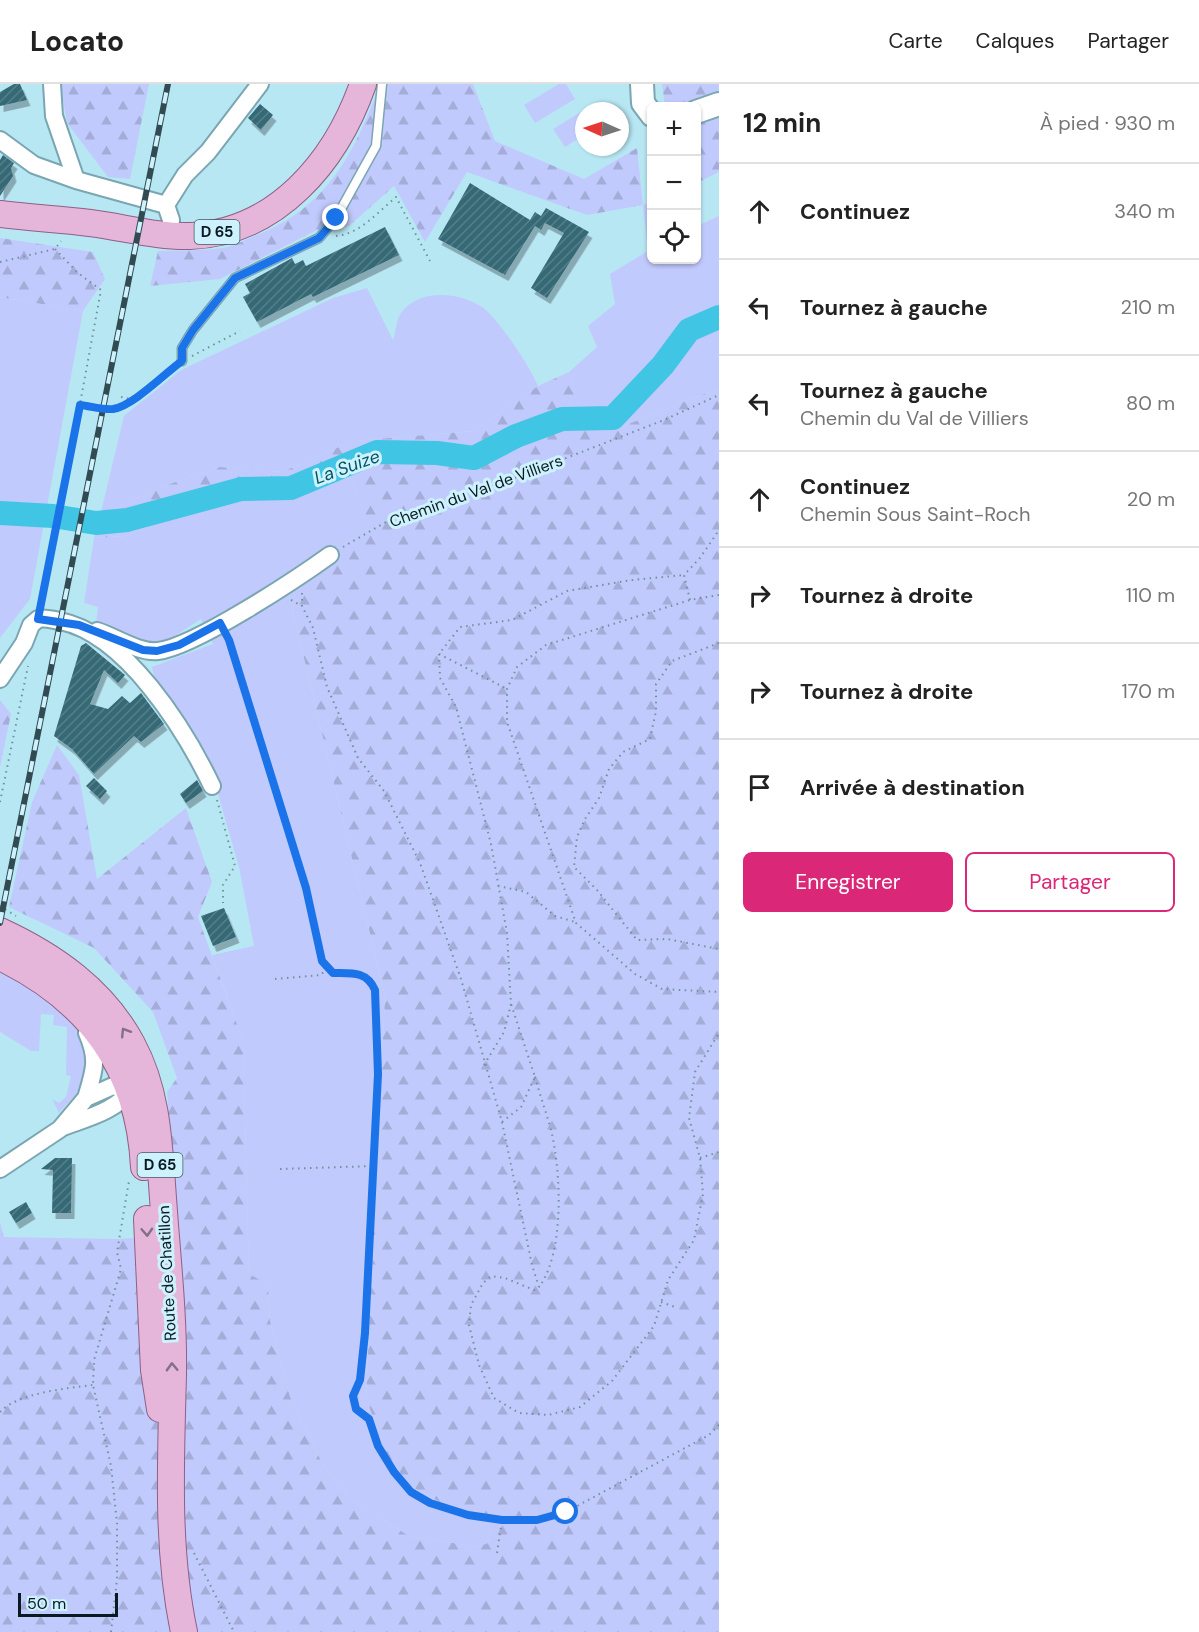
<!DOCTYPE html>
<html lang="fr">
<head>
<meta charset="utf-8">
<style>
	body { margin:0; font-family:"DM Sans",sans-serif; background:#f2f2f2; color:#222 }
	.controls { position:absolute; right:18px; top:18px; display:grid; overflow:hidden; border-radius:9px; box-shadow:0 2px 4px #0004 }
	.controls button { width:54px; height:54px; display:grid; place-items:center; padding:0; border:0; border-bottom:2px solid #e0e0e0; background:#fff; color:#222; font:30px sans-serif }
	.compass { position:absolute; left:575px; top:18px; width:54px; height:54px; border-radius:50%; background:#fff; box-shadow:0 2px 4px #0004; rotate:273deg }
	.scale { position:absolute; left:18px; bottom:15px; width:100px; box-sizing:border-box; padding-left:6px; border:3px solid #091b20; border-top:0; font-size:16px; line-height:21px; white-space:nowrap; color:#091b20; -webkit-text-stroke:4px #cdf2fd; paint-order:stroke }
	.stop { position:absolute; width:18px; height:18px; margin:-14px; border:4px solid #1a73e8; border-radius:50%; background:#fff }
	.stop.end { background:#1a73e8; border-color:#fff; box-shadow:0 2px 6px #0008 }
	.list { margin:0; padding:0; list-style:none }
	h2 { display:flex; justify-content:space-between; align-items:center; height:78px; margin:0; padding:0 24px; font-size:26px }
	h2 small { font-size:20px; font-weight:400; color:#767676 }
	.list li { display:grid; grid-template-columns:39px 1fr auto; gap:18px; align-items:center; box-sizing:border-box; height:96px; padding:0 24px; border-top:2px solid #e0e0e0 }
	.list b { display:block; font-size:22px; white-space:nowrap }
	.list p { margin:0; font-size:20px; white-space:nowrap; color:#767676 }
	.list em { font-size:20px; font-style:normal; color:#767676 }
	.actions { display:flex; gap:12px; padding:18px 24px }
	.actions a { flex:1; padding:14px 0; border:2px solid #db2777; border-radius:9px; text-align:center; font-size:21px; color:#db2777 }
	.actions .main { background:#db2777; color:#fff }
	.icon { flex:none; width:33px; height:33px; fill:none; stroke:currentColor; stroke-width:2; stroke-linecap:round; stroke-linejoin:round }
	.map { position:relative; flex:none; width:719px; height:1548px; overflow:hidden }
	header { display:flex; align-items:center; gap:36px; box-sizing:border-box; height:84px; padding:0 30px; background:#fff; border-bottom:2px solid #e0e0e0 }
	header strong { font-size:28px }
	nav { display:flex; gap:33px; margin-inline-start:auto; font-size:21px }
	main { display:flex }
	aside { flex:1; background:#fff }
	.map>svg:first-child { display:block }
</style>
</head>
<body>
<header>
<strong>Locato</strong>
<nav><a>Carte</a><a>Calques</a><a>Partager</a></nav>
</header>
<main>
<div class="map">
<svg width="719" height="1548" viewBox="0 0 719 1548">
	<defs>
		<pattern id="forest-firs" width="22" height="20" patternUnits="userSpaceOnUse" patternTransform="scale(1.5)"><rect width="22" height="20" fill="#c1cafc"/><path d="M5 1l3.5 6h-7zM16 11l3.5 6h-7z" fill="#a4add8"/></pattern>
		<pattern id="building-hatch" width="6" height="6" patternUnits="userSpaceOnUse" patternTransform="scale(1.5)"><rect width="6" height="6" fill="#356976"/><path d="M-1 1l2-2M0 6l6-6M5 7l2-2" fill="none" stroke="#557e88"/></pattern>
		<filter id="shadow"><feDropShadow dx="3.5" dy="6" stdDeviation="0" flood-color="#0004"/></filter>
	</defs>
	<rect width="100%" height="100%" fill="#b8e7f4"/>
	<path fill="#c1cafc" d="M559,0H566L575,15L535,39L524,21Z
		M594,20L598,27H584V51L565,63L553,45Z
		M651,118L652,176H696L697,142L719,132V304L616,345L580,328L569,288L597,263L588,242L615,220L610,190L648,167L643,121Z
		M367,204L393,256C396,248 396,236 401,229C419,204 459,208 482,223C498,234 531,284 538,302L474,347L353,357L282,388L220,383L158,404L100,432L124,332L181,286L333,214Z
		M0,213L83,227L30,515L0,554Z
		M347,385L370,444L285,495L385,912L366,1313L409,1401L490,1446L488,1459L478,1463L409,1452L355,1419L322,1379L290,1313L270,1237L268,1200L249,1191L243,957L212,871L254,862L239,783L216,703L157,605L152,583L213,560L201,535L170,555L156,561L96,539L98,523L84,519L94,454L126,452L189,425L242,409L291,407Z
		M0,885C37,906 114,951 80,1005C75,1013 65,1021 59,1029L52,1015L59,1019L66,1013L71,992L66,991L67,943L53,941L54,931L41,930L39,967H31L0,948Z"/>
	<path fill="url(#forest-firs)" d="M60,0H149L130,95L108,93L67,39Z
		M380,0H473L495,57L584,95L637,64L643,121L587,131L467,88L425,158L394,102L349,142L317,146L220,195L150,202L158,167C179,166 201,167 222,164C234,163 246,155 257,151C329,122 354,69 380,0Z
		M662,0H719V88L697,99L696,22H665Z
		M0,154L93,168L105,195L83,227L0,213Z
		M569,288L580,328L616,345L719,304V1548H0V1138L4,1153L115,1155L179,1152L167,1008L177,994L153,928L94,864L9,823L32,718L57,661L79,691L97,795L186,724L212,798L198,833L243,957L249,1190L268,1200L270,1237L290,1313L322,1379L355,1419L409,1452L478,1463L488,1459L490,1446L409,1401L384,1366L366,1313L385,912L285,495L370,444L347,385L291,407L242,409L189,425L126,452L94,454L100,432L158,404L220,383L282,388L353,357L474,347L538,302Z
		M0,616L11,630L0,683Z"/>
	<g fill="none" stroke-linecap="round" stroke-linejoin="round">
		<path stroke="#41c5e4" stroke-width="24" d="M0,429L53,432L96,439L127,436L241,405L291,404L377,368L437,369L474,374L516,352L562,335L613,334L663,281L689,246L719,233"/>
	</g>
	<path fill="url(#building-hatch)" filter="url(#shadow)" d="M14,0H20L27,16L0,22V8Z
		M260,20L273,31L261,46L248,34Z
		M3,71L14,79L11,84L13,92L0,112V76Z
		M470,99L530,136L535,128L541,132L546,124L589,148L547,214L531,204L564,149L545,139L541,146L535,142L505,191L438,155Z
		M385,143L399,171L313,213L311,210L257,238L243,213L250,209L245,200L292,174L295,180L303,176L306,182Z
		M86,559L125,591L118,599L104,586L90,620L108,625L122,612L130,619L141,609L164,640L141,658L134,652L94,690L72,665L54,652L81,562Z
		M94,694L107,707L100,715L86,702Z
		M197,696L203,707L186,719L180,710Z
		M224,824L236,853L213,862L201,832Z
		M55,1074H72L71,1129H52L53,1086L41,1085Z
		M26,1118L32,1129L16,1139L9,1128Z"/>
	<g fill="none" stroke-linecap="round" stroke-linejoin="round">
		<g stroke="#7aa6b2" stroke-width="11">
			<path id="lane" d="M182,277V264L193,246L235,194L319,154L336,134L376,62L382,0"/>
		</g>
		<g stroke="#7aa6b2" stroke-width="20">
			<path id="street" d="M52,0L54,32L76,96L166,121L171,136L170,151
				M0,56L34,81L76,96
				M166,121L185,91L208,68L260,0
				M97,547C116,553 138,569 158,567C194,563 298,494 330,471
				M0,595L24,559L31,541L38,535C45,533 53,536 60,537C126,550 185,646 212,702
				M86,1014C94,987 99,976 87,949
				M63,1043C90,1033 116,1027 133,1004
				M0,1085L60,1045L86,1014L113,1002L134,1009"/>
		</g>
		<g stroke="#7aa6b2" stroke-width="26">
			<path id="secondary" d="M642,0L643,19L652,31
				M696,28L719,20"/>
		</g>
		<g stroke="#8d6087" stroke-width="28">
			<path id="primary" d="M0,130C30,134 60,135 90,139C123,143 157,153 190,152C277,149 336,77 363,0
				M0,847C54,872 103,906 132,960C158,1008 159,1061 163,1114C167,1172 174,1232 173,1290C171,1376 166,1463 184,1548
				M0,873C89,916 139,983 144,1083
				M147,1135L154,1286L160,1325"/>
		</g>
		<path stroke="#6f929b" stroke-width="2" stroke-dasharray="1.5 4.5" stroke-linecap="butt" d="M336,152C360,150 378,128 396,113L430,177
			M55,165L78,189L101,206L80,320
			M0,178L55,165L61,157
			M192,272L240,247
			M121,313L135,316
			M343,463L391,435L512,395L664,336L719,311
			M302,509V522L313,544L327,603L358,674L384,707L420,779L461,895L502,1038L532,1181L539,1203L534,1206L505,1194L491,1192L483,1199L471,1221L469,1241L479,1281L494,1314L519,1329L548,1331L580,1323L612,1297L654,1242L668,1196L694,1156L703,1110L700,1074L689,1034L695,988L719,949
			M719,511L690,516L546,561L517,583L507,605V638L576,839L635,890L662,905L719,908
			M291,516L302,522
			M690,516L684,491L700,474L719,446
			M41,520L80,321L111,325L126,322L174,283
			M228,555L306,804L322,877L333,889C352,889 367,887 375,907L378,990L365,1249L360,1296L353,1312L356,1325L369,1335L378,1361L394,1388L411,1408L430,1419L468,1431L502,1436H537L566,1428L709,1351L719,1341
			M719,559L672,577L656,600V627L650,655L623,668L609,685L599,714L585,735L577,753L574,783L597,806L637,856L667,855L719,865
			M439,570L507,605
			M217,716L235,782L223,801V819
			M0,718L28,582
			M498,802L526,808L555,832L575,838
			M0,822L16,832
			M275,895L321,891L326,885
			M484,981L504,948L511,920L507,849L491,760L456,623L440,594L439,570L460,543L512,536L567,507L632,496L684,491
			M535,993C540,1011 546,1028 551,1046C561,1087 565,1168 539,1203
			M502,1038L521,1023L535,993L511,920
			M700,1074L719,1068
			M280,1085L373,1082
			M661,1218L678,1224
			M0,1328C18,1309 67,1304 93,1301
			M194,1469L234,1548
			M497,1469L502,1436
			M111,1548L117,1495V1439L111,1382L93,1301L94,1276L121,1185L117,1168L129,1097"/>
		<use href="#lane" stroke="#fff" stroke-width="8"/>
		<use href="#street" stroke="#fff" stroke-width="16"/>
		<use href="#secondary" stroke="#fff" stroke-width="22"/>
		<use href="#primary" stroke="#e5b6d9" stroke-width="26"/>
		<g stroke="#324b52" stroke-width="6">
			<path id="rail" d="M0,839L168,0"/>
		</g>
		<use href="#rail" stroke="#cdf2fd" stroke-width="4" stroke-dasharray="11" stroke-linecap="butt"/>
	</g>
	<defs><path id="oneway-chevron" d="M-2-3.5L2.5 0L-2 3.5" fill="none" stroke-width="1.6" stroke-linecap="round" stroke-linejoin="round" transform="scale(1.5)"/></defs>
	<g stroke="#827086">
		<use href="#oneway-chevron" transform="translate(125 948) rotate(-122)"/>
		<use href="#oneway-chevron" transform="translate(147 1148) rotate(87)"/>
		<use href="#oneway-chevron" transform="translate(172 1283) rotate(-92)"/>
	</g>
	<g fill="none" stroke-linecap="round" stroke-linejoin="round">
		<path stroke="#1a73e8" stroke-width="8" d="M336,134L319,154L235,194L193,246L182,264V277C164,290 133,322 113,325C103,326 90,322 80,321L38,535L79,541L143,566L157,567L179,561L220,539L229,556L306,804L322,877L333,889C352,889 367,887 375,906L378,990L365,1249L360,1296L353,1312L356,1325L369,1335L378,1362L394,1388L411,1408L430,1419L468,1431L502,1436H537L566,1428"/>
	</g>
	<g text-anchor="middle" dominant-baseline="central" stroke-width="6" stroke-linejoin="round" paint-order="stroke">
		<g fill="#cdf2fd" stroke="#445c62" stroke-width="1.5">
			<rect x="194.5" y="136" width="45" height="24" rx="4.5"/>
			<rect x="137.5" y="1069" width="45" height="24" rx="4.5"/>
		</g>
		<g font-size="15" font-weight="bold" fill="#091b20">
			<text x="217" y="148">D 65</text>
			<text x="160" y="1081">D 65</text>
		</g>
		<g font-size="16" fill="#091b20" stroke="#cdf2fd">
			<text transform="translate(476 407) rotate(-20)">Chemin du Val de Villiers</text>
			<text transform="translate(167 1189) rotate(-93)">Route de Chatillon</text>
		</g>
		<g font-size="18" font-style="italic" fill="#045363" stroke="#cdf2fd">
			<text transform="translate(347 383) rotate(-20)">La Suize</text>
		</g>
	</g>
</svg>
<div class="controls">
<button>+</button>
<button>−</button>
<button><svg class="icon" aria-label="locate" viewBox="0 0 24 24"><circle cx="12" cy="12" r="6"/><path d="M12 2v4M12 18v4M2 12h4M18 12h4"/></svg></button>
</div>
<svg class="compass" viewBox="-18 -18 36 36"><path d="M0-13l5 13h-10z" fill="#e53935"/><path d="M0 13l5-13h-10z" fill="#767676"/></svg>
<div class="scale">50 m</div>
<div class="stop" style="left:566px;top:1428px"></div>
<div class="stop end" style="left:336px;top:134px"></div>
</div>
<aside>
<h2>12 min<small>À pied · 930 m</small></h2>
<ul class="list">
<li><svg class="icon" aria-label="ahead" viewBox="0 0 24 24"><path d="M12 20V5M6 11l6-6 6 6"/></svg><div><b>Continuez</b></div><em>340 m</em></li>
<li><svg class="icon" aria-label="left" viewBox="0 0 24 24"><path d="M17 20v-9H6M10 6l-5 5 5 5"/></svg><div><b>Tournez à gauche</b></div><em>210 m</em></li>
<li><svg class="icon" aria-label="left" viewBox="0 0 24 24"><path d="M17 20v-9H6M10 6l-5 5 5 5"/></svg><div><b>Tournez à gauche</b><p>Chemin du Val de Villiers</p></div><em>80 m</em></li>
<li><svg class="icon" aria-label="ahead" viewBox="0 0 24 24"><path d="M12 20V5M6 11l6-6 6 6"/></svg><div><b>Continuez</b><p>Chemin Sous Saint-Roch</p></div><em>20 m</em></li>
<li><svg class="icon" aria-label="right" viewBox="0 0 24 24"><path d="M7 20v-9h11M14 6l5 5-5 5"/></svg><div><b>Tournez à droite</b></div><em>110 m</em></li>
<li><svg class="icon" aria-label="right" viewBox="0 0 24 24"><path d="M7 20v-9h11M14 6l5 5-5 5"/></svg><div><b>Tournez à droite</b></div><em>170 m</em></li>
<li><svg class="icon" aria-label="arrive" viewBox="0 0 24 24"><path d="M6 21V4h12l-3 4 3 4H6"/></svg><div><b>Arrivée à destination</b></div></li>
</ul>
<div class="actions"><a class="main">Enregistrer</a><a>Partager</a></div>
</aside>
</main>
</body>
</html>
